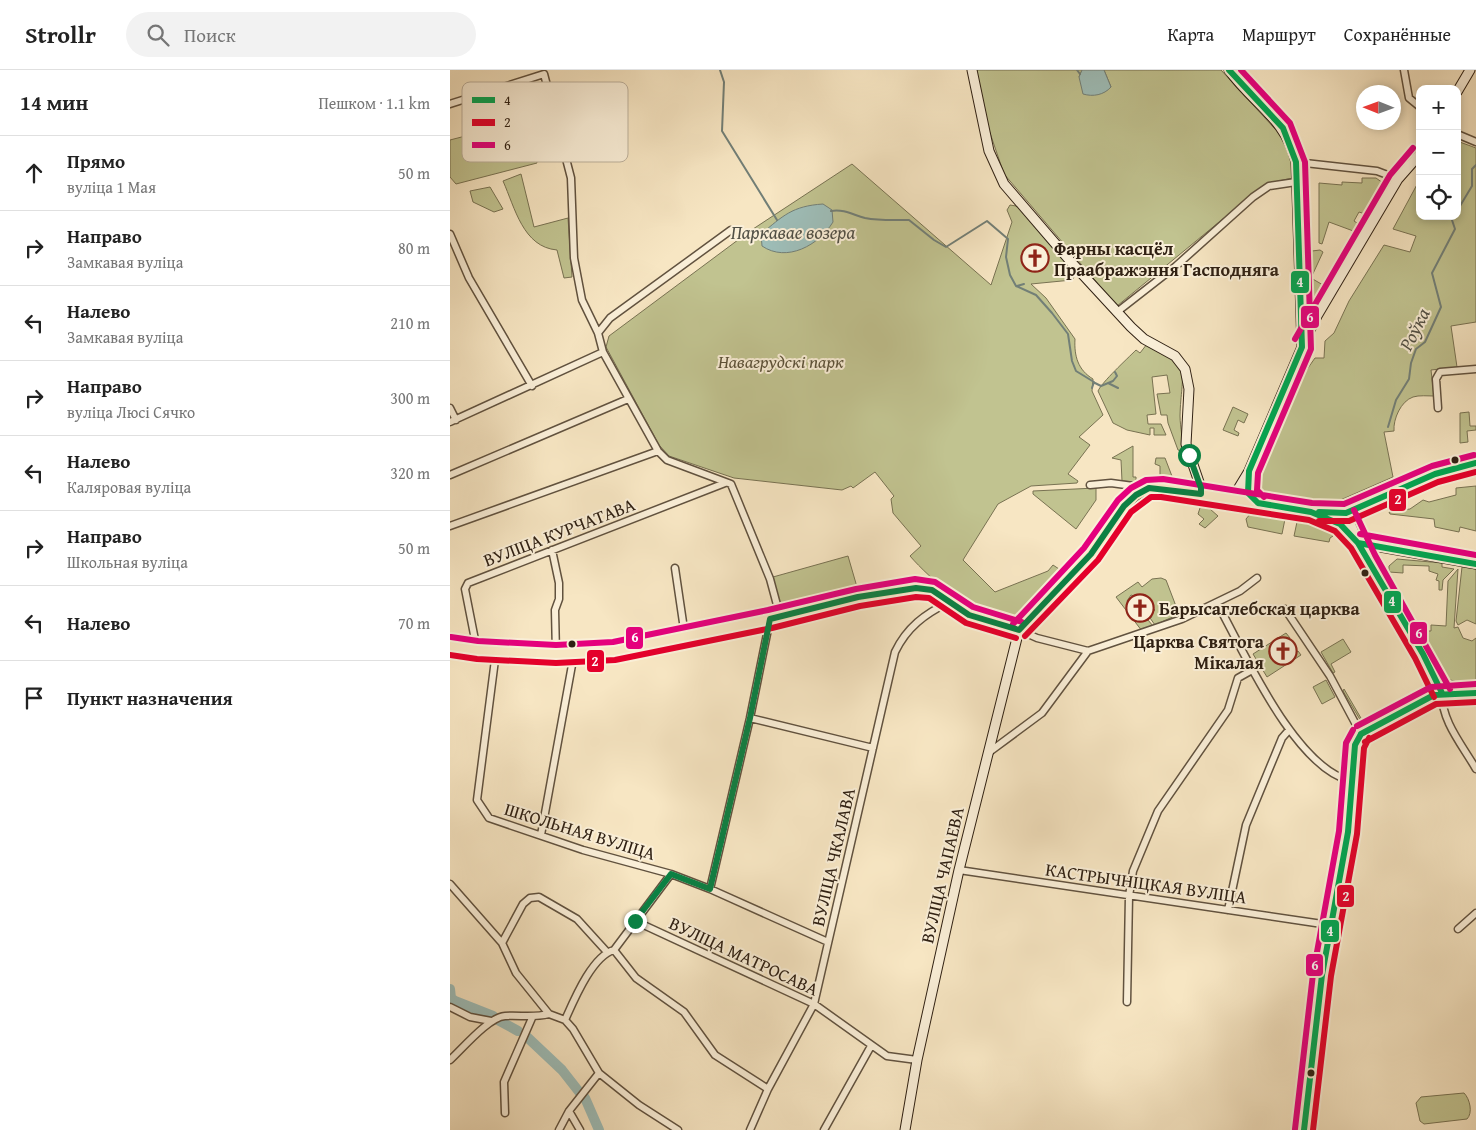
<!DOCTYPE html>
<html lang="ru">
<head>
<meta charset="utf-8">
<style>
	body { margin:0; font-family:"Gentium Book Plus",serif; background:#f2f2f2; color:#222 }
	.controls { position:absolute; right:15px; top:15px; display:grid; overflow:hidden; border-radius:10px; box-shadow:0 2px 8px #0003 }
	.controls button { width:45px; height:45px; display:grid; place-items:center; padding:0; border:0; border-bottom:1px solid #e0e0e0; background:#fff; color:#222; font:25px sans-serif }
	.compass { position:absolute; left:906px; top:15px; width:45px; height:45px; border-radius:50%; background:#fff; box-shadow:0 2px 8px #0003; rotate:271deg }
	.stop { position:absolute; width:15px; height:15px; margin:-11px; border:4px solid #0b8043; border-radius:50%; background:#fff }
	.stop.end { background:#0b8043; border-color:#fff; box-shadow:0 1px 5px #0008 }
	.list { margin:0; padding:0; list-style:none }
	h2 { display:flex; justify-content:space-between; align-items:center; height:65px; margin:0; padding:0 20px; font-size:21px }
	h2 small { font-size:16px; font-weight:400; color:#767676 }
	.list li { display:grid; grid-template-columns:32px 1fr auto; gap:15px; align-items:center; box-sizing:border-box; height:75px; padding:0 20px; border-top:1px solid #e0e0e0 }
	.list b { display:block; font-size:19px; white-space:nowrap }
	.list p { margin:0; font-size:16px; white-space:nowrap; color:#767676 }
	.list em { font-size:16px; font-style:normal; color:#767676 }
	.icon { flex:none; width:28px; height:28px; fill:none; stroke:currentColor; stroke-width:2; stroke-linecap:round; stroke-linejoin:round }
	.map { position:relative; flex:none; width:1026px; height:1060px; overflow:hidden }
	header { display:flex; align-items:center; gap:30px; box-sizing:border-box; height:70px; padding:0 25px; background:#fff; border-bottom:1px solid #e0e0e0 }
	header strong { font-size:24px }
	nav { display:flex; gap:28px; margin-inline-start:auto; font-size:18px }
	.search { width:350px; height:45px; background:#f2f2f2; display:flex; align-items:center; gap:12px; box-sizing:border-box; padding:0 18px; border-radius:28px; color:#767676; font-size:19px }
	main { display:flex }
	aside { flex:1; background:#fff }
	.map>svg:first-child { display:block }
</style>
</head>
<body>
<header>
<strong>Strollr</strong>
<div class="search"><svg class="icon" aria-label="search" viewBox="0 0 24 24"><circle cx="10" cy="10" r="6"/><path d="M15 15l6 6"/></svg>Поиск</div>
<nav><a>Карта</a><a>Маршрут</a><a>Сохранённые</a></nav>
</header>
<main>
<aside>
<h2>14 мин<small>Пешком · 1.1 km</small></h2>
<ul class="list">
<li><svg class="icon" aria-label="ahead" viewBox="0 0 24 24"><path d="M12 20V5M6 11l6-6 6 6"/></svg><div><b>Прямо</b><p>вуліца 1 Мая</p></div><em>50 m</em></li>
<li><svg class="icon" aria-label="right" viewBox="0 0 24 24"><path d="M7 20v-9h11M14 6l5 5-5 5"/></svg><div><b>Направо</b><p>Замкавая вуліца</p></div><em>80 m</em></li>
<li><svg class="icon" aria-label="left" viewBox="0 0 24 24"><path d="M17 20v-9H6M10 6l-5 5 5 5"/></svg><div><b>Налево</b><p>Замкавая вуліца</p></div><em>210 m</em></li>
<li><svg class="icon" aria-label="right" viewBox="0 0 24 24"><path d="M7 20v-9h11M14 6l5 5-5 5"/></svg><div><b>Направо</b><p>вуліца Люсі Сячко</p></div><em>300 m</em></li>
<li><svg class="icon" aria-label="left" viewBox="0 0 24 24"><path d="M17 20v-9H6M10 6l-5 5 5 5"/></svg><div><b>Налево</b><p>Каляровая вуліца</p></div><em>320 m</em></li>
<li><svg class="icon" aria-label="right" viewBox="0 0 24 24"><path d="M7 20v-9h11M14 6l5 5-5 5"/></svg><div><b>Направо</b><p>Школьная вуліца</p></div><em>50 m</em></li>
<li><svg class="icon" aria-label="left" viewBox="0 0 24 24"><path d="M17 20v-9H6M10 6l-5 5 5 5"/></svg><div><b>Налево</b></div><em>70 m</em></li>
<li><svg class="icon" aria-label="arrive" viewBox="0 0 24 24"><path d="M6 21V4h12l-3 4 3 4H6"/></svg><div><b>Пункт назначения</b></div></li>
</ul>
</aside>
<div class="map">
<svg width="1026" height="1060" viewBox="0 0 1026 1060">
	<rect width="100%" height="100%" fill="#f7e6c3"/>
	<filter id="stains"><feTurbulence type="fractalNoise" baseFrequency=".004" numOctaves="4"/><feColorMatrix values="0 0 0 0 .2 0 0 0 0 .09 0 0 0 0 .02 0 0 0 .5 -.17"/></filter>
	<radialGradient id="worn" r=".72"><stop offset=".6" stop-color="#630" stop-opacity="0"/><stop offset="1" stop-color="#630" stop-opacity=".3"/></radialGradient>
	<path fill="#c1c390" stroke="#787252" d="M526,0H632L629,7L661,17L654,0H771L836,71L841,84L843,108L819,113L802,125L667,236L554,104L538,57Z
		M77,50L87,93L6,114L0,107V70Z
		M1007,71L1026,78V252L1001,256L1007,297L981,300L984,326C978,326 969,325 963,327C951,331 943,349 944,361L934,362L943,407L879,435L807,422L802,414L853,305L865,288H874L875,271L884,263L899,231L934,175L960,182L966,166L943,159L970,109V146H1007Z
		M402,94L541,215L562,152L557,140L560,135L572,137L626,204L622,210L581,214L596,228L625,269C624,286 628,300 643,309L642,321L653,345L629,367L640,375L618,404L628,411L627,413L581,416L548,434L513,490L545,522L598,501L603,495L615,503C602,516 581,544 564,550C535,559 478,507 460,486L471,476L443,443L441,429L444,426L425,402L403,418L401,416L392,420L284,408L219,386L209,375L156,277L159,266L300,161Z
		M71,104L84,157L118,148L122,207L114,208L107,180C73,177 65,138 53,111Z
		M912,108H926L933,113L915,144L909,142L904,151L910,155L906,162L879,152L872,174L869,173V113L892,115V112L912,113Z
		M40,117L53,139L44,142L23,132L20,121Z
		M870,180L873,182L861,208L873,215L875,212L877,214L880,209L884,211L872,230L865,225L861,233L869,236L862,243L857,240L854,182Z
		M697,274C744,298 731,301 730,346C730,357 734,372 731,381L728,380L718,353L717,345H711L707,324L720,323L717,305L702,307L706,344L697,345L698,354H711L716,365H704V358H700V365L677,360L663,353L648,321C652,312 677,289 686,280L690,283Z
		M783,337L798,344L794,353L788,350L784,360L789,363L788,366L773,360Z
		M1019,342L1020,356H1026V360L1017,361L1018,372L1010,373V343Z
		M683,376V407H686V412L672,411L671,390L662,388Z
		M706,388H715L725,414L695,413V408H710V396L705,394Z
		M1026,416V461L1010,457L1009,462L985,457L984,449L940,444L939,442L960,439L973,430L979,432L1006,425V418Z
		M646,418V430L626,459L583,424V421Z
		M752,432L768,446L755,458L749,454L754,449L748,444Z
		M801,443L835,449L832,464L798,457L796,449Z
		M847,452L881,458L883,466L880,468L879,472L844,466Z
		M398,486L407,517L331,538L323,507Z
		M947,489L992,493V497L1004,499L993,510L992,520H989V511L986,510L988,504L979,501V496L953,495V503L939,502V496Z
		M1012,497L1026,499V554L1017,550L1008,555L1006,551Z
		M1008,499L1004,558L1008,557L1013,568L1022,571L1026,568V614C991,612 990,606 975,576H973L941,520H944L968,561H981V555L996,556L998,511Z
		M711,508L716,510L729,544L705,555L700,548L702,547L700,544L705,540L702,537L699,540L690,528L681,525L677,531L692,551L698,550L703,556L692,561L666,527L688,512L692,517L702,509Z
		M836,563L840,568L819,581L820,588L828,594L848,581L851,585L817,607L803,584Z
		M893,569L901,582L881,594L885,602L883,603L871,582Z
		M876,610L885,627L872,634L863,617Z
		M981,613L982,619L980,622L915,658L893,621L894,619L915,655Z
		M1014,1023C1020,1029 1023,1043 1017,1049L974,1054L970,1051L966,1033L971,1027Z"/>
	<path fill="#9ebeb9" stroke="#727f77" d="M632,0H654L661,17C654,25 643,27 633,24L629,7Z
		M373,134L382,140L383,152C369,175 337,193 312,176L311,164C333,146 342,136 373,134Z"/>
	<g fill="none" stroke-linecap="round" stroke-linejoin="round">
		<path stroke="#727f77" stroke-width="2" d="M270,0L274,12L272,61L327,150
			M627,0L630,4
			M381,141C395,139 403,145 415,148C430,151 444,150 459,150L484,170L496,177L537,151L558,169L556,187L560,205L566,216L586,225L602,243L618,264L622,291L626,301L644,312L642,318
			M1007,141L1022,116V99L1026,95
			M567,216L574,214
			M645,313L651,316L663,311L667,306L665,302
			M658,313L668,318
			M938,357L946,330L959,309L961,293L966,279L975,272L991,237L982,203L1005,159L1002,150L1004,146"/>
		<path stroke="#9ebeb9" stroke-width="10" d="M0,919L1,928L5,931L43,946
			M48,950L68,961
			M77,967L112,1000L130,1023
			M135,1028L149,1060"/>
		<g stroke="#61523f" stroke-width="9">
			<path id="street" d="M954,0L959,28L970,37
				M0,34L94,4L121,108L124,188L132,230L148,263
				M1007,64L1026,72
				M846,92L927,101L948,109
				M0,164L19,208L82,316
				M667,242L726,196L803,127L819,116L846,112
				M153,282L208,381L217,390L281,414L320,509L330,546
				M0,338L6,350
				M988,338L986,309L990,302L1026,299
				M0,352L153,282L148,263L160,248L281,160
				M0,405L178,329
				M640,415L661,413L698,418
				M0,456L208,381
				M102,480L109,513V529L105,540L106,584
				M225,498L235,566
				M767,533C794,582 845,698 901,711
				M835,539L880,606L911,664
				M569,560L587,568L638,581L732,549L790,521L807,508
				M27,580L15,519L18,513L275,413
				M46,582L27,730L39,748L133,780L221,804L260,819L378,872
				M992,623C991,651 1013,676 1026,699
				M300,648L423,678
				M538,683L592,643L638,581
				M91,765L124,584
				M509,800L879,855
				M0,814L52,873L66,903L99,944L115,950L123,959L149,1003L189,1035L228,1060
				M260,819L300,648L320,549
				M778,840L796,755L832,668L839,660
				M185,851L364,934L437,986L467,990
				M1008,859L1026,843
				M52,873L73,834L80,828L89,827L127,849L157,882
				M164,880L186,908L234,942L265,985L318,1019
				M677,932L679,826L683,801L708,741L778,640L788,608L804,599
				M0,937L20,947L41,951
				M115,950C124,930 142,886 164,880L221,804
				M0,990C13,978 39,947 55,946C71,945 83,948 99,944
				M119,1041L130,1060
				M55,1043L54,1012L82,948
				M109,1060L119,1041L149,1003
				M300,1060L318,1019L364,934L445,582C457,557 475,544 499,532
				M374,1060L421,976"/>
		</g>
		<g stroke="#2f2013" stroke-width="11">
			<path id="secondary" d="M522,0L539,81L554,114L622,193L681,257L694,269L725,286L735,299L739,319L736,374L751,418V424
				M779,0C804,35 835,47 846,92L852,277L799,401L782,429
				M1007,22L1020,0
				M853,274L867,246L948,109L970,84
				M799,404L798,423L808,433
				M896,443C920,506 962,563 992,623
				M908,473L1026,494
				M455,1060L467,990L509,800L569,560
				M854,1060L872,905L898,762L905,675L911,664L984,625L1026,623"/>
		</g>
		<g stroke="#2f2013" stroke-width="12">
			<path id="primary" d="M872,445L890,454L908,473
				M0,576L27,580L106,584L164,581L320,549L408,527L466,518L482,520L519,545L569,560L641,484L674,436L686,425L699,418H712L861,442L896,443L985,404L1026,393"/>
		</g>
		<use href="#street" stroke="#faefd8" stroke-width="6"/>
		<use href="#secondary" stroke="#faefd8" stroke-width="9"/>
		<use href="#primary" stroke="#f7e6c3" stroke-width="10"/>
		<g stroke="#faefd8" stroke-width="10">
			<path id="bus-1" d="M779,0L833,58L846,92L852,277L799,401L798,423L808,433
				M808,433L861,442L890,454L908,473L973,584L992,623
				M869,442L896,443L985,404L1026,393
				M908,473L1026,494
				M911,664L984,625L1026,623
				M854,1060L872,905L898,762L905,675L911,664"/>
		</g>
		<g stroke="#faefd8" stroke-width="10">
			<path id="bus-2" d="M869,451H899L988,412L1026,402
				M575,566L648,490L681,442L701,427H711L859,450L885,461L901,478L965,588L984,627
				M0,585L27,589L106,593L165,590L322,558L410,536L466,527L479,528L516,553L566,568
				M915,672L986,634L1026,632
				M863,1060L881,906L907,764L914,678L919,668"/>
		</g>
		<g stroke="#faefd8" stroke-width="10">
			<path id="bus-3" d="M791,0L840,53L855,92L861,279L808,403L807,420L814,427
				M845,269L940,105L963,78
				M904,440L925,485L1000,619
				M910,464L1026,485
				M563,554L634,478L668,430L681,418L696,410L713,409L862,433L894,434L982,396L1024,385
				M1,567L28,571L106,575L163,572L318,540L406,519L465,509L485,512L523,537L572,552
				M907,656L981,617L1026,614
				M845,1059L863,904L889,761L896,673L903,660"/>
		</g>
		<use href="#bus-1" stroke="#00a651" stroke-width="6"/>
		<use href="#bus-2" stroke="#e4002b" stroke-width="6"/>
		<use href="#bus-3" stroke="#e5007d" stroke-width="6"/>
	</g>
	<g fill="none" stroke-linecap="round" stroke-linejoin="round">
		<path stroke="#0b8043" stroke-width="6" d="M185,851L221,804L260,819L300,648L320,549L408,527L466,518L482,520L519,545L569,560L641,484L674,436L686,425L699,418L751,424V418L739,385"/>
	</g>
	<defs>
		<g id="church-ring" transform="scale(1.4375)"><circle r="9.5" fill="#faefd8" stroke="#8f2418" stroke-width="1.5"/><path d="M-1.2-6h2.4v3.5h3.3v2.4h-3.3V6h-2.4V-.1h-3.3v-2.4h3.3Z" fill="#8f2418"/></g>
	</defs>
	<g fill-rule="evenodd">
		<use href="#church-ring" x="585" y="188"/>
		<use href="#church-ring" x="690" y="538"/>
		<use href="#church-ring" x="833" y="581"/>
	</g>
	<g fill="#2f2013" stroke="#faefd8" stroke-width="2">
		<circle cx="1005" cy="390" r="4.5"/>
		<circle cx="915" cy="503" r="4.5"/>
		<circle cx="122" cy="574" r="4.5"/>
		<circle cx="861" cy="1003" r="4.5"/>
	</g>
	<g text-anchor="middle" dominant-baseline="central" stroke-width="4" stroke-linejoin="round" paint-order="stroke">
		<g font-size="18" font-weight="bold" fill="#2f2013" stroke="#faefd8" text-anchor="start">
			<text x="604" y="178">Фарны касцёл<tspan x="604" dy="21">Праабражэння Гасподняга</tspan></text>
			<text x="709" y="538">Барысаглебская царква</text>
			<text x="814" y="571" text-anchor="end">Царква Святога<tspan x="814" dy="21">Мікалая</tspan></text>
		</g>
		<g font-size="18" font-style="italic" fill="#5b5138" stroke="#faefd8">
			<text x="331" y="291">Навагрудскі парк</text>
		</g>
		<g font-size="18" fill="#2f2013" stroke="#faefd8">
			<text transform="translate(109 462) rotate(-21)">ВУЛІЦА КУРЧАТАВА</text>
			<text transform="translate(130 761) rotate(17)">ШКОЛЬНАЯ ВУЛІЦА</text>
			<text transform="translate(383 787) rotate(-77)">ВУЛІЦА ЧКАЛАВА</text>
			<text transform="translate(492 805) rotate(-77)">ВУЛІЦА ЧАПАЕВА</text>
			<text transform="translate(696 813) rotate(8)">КАСТРЫЧНІЦКАЯ ВУЛІЦА</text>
			<text transform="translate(294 886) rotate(25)">ВУЛІЦА МАТРОСАВА</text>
		</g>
		<g font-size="19" font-style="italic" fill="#504f45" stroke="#faefd8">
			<text x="343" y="162">Паркавае возера</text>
			<text transform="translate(964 259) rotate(-63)">Роўка</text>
		</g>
	</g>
	<rect x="12" y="12" width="166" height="80" rx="8" fill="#faefd8" stroke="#bdb19d" stroke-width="1"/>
	<rect x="22" y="27" width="23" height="6" fill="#00a651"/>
	<rect x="22" y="49" width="23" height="7" fill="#e4002b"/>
	<rect x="22" y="72" width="23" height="6" fill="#e5007d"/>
	<g font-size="14" fill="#2f2013">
		<text x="54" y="35">4</text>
		<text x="54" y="57">2</text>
		<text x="54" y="80">6</text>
	</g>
	<g stroke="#faefd8" stroke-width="2">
		<rect x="840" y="200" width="20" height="24" rx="5" fill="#00a651"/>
		<rect x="850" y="235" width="20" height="24" rx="5" fill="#e5007d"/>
		<rect x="938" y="418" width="19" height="24" rx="5" fill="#e4002b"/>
		<rect x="933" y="520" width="19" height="24" rx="5" fill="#00a651"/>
		<rect x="959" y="551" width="19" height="24" rx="5" fill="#e5007d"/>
		<rect x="175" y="556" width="19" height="24" rx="5" fill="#e5007d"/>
		<rect x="136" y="579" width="19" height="24" rx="5" fill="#e4002b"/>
		<rect x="886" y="814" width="19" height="24" rx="5" fill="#e4002b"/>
		<rect x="870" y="849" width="20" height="24" rx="5" fill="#00a651"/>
		<rect x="855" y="883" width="19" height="24" rx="5" fill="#e5007d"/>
	</g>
	<g font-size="14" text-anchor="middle" font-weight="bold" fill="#fff">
		<text x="850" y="217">4</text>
		<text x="860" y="252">6</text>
		<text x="948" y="434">2</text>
		<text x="942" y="536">4</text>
		<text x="969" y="568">6</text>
		<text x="185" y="572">6</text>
		<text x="145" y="596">2</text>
		<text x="896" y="831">2</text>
		<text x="880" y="866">4</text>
		<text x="865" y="900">6</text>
	</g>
	<rect width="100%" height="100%" filter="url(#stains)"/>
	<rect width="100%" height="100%" fill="url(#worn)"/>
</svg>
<div class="controls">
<button>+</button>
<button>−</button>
<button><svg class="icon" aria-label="locate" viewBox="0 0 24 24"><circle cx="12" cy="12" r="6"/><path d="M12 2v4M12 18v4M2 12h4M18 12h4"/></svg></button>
</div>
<svg class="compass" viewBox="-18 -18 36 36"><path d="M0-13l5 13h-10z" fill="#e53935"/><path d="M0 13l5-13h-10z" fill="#767676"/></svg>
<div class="stop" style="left:739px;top:385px"></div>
<div class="stop end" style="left:185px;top:851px"></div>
</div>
</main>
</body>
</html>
